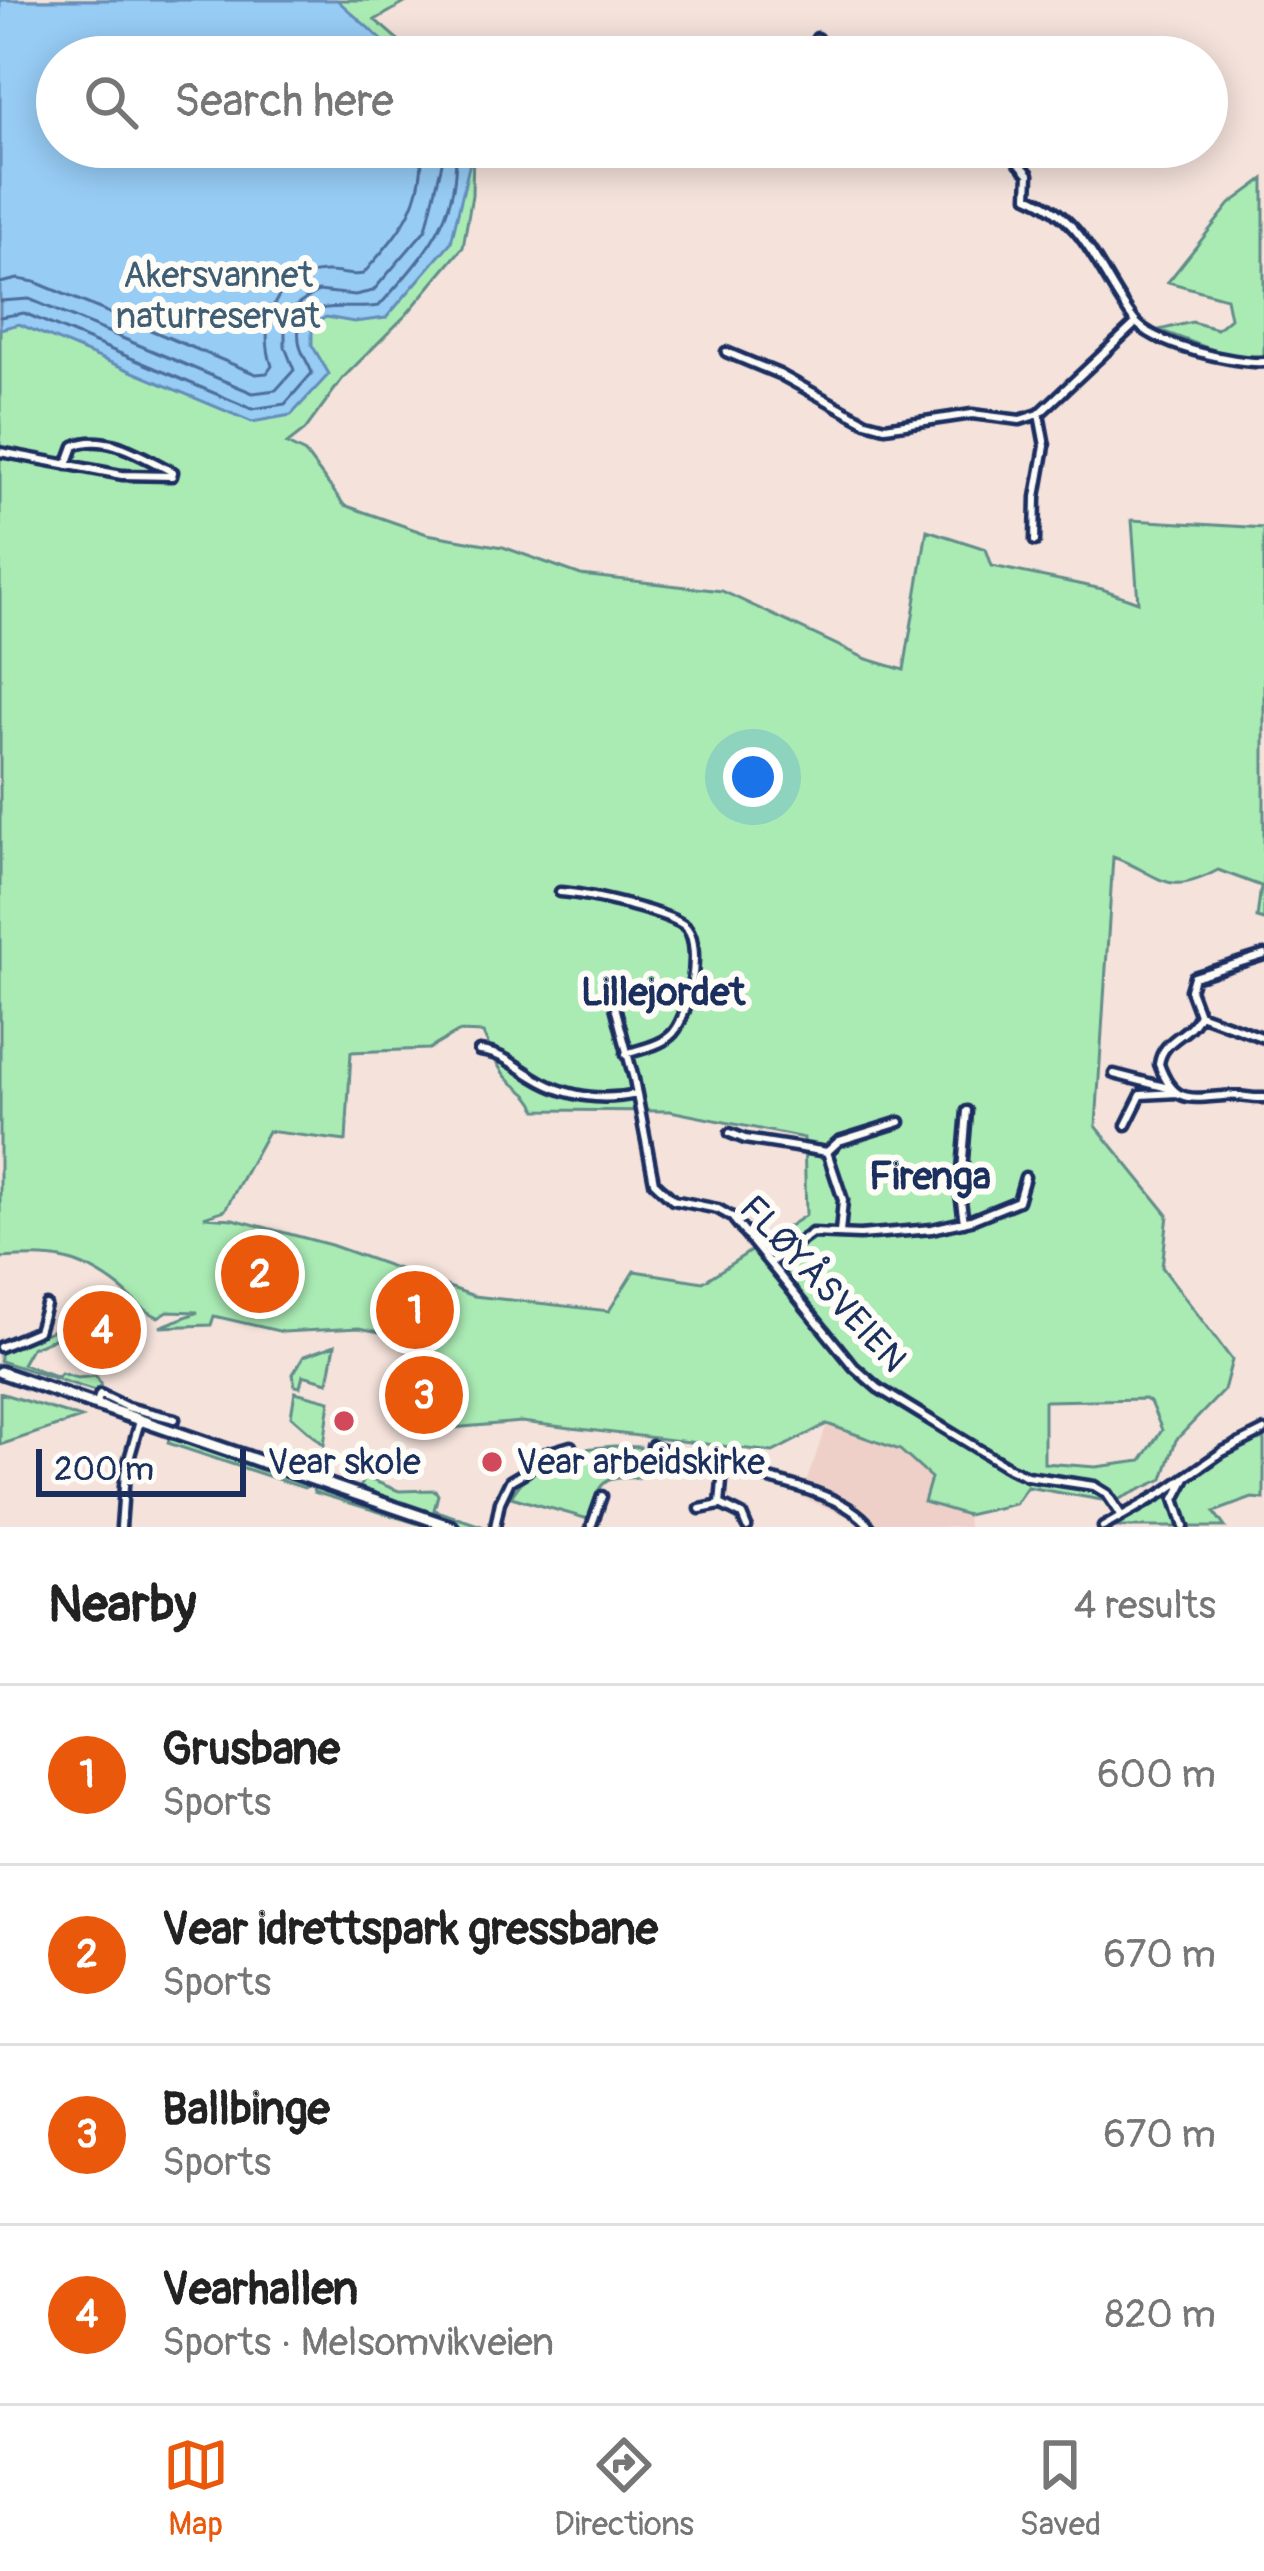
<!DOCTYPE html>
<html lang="en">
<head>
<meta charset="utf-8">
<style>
	body { margin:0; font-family:Pangolin,sans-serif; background:#f6f6f6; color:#222 }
	.scale { position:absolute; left:36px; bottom:30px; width:210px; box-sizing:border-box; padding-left:12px; border:6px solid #1b2f5e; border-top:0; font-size:33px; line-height:42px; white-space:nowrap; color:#1b2f5e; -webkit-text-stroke:9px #fdfcf7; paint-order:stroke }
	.you { position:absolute; left:753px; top:777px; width:42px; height:42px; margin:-30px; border:9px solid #fff; border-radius:50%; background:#1a73e8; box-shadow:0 0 0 18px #1a73e833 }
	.badge { display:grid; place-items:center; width:78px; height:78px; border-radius:50%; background:#ea580c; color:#fff; font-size:39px; font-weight:700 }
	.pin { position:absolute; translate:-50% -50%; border:6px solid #fff; box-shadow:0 3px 12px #0006 }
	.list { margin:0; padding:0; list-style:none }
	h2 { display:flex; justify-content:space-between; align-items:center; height:156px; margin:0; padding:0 48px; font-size:51px }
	h2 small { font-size:39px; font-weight:400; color:#767676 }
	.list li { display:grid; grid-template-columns:78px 1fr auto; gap:36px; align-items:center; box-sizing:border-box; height:180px; padding:0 48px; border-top:3px solid #e0e0e0 }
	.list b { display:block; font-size:45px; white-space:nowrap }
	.list p { margin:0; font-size:39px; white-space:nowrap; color:#767676 }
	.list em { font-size:39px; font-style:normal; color:#767676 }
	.icon { flex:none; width:66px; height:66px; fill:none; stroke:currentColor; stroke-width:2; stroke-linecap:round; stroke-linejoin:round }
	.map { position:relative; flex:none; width:1264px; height:1527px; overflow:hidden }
	.search { position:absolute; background:#fff; box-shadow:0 6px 30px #0003; left:36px; right:36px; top:36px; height:132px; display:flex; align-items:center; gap:30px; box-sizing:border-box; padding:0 42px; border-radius:66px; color:#767676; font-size:45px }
	.sheet { height:876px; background:#fff }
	nav { display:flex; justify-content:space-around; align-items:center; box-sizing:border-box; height:168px; border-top:3px solid #e0e0e0; background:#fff; font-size:33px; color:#767676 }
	nav a { display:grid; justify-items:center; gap:6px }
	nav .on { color:#ea580c }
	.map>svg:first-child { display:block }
</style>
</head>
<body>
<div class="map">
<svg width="1264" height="1527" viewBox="0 0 1264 1527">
	<rect width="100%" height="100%" fill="#f4e2db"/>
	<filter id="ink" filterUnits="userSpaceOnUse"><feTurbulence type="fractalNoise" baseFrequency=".00833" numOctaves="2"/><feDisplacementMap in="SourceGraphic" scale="24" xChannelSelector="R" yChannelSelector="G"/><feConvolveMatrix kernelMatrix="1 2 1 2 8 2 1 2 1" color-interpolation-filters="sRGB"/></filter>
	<g filter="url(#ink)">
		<path fill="#eed0c8" d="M827,1424L900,1450L931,1478L924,1501L967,1515L968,1527H865L861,1522L801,1497Z"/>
		<path fill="#aaebb4" stroke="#628d89" stroke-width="3" fill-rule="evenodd" d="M0,0H410L375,20L418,57H57V147H473L472,195L463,247L406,315L343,378L305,430L287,444L305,453L344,505L427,534L503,547L581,575L722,591L867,659L904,670L927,530L986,549L992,566L1102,589L1138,602L1132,520L1264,528V920L1257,918L1261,886L1218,870C1165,899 1161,874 1113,857L1096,1126L1168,1215L1162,1267L1232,1360L1224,1390L1176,1440L1163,1479L1113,1502L1027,1487L1015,1504L967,1515L924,1502L931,1478L900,1450L827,1424L773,1452L521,1422L439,1429L440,1380L421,1371L426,1341L359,1328L283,1332L214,1316L211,1325L160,1327L198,1312L168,1311L158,1317C142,1310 133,1299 120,1288C78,1255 51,1255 0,1258ZM458,1032L483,1033C490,1048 497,1068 509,1080C522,1092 530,1093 537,1110L670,1111L804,1138L806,1215L703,1282L634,1271L609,1311L474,1296L331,1245L233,1219L204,1217L225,1210L268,1131L346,1141L351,1052L429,1049ZM1145,1399L1150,1402L1162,1430L1141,1461L1096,1467L1044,1463V1401Z
			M1264,179V356H1229L1159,330L1192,322L1217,329L1230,318L1226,298L1168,282L1230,204Z
			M81,1318L84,1321L74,1331L87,1346L84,1349L55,1338L31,1348L22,1364L58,1377L61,1373L77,1378L96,1376L101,1384L98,1392L0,1361V1350C28,1339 54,1332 81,1318Z
			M335,1345L328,1382L303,1375L300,1387L295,1386L293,1374L304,1356Z
			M295,1392L330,1401L324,1445L291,1416Z
			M0,1393L81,1418L0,1445Z
			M1264,1436V1499L1252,1498L1214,1512L1225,1527H1109L1143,1504L1188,1484L1213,1461Z
			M169,1439L184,1440L441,1527H429L314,1492L312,1484L304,1488L168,1443Z
			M614,1446L640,1447L639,1478C599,1476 600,1483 588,1519L511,1497C538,1453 566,1450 614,1446Z
			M364,1477L399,1491L435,1490L438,1495L434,1510L484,1527H465L359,1491Z"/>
		<path fill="#97ccf5" stroke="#658db9" stroke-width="3" d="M0,0H337L401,57H57V147H466L470,162L451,242L386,318L354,322L326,317L312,325V345L329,374L291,415L252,422L19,324L0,329Z"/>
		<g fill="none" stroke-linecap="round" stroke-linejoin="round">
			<path stroke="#4d6e9a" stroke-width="3" d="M0,283L18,279L35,282L256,374L267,373L272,366C258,325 274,274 325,272C339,271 350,277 363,274C400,231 424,207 422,147
				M0,301L29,299L253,393L276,390L294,370L285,347V324L290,310L318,291L355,295L373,291L426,229L442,163L440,147
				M0,317L24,313L252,409L285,404L312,373C309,364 302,355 300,346C288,293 349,312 379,306C423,257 461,217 455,147"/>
			<g stroke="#1b2f5e" stroke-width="15">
				<path id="street" d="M816,57L817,38
					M1005,147L1029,174L1028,196C1086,219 1099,274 1134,320C1153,345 1234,364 1264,362
					M726,352L779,374L866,422L885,427L972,414L1020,420L1039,414L1136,323
					M0,452L122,475L172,476L173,472C144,458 106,431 74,446L67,465
					M1035,541L1036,497L1045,446L1039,414
					M560,892C582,893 675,913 687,928C703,948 689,1021 670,1036C659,1046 640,1049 626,1054
					M1264,955L1194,977L1190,990L1199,1014C1190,1037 1163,1037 1159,1064C1173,1103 1188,1099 1223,1096C1237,1094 1251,1099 1264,1098
					M612,995L634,1079L654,1182L673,1200L718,1209L732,1217L854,1367L878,1388L1009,1468L1027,1476L1094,1486L1107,1494L1121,1515
					M1199,1014L1264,1038
					M479,1051C501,1053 513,1064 532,1076C565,1097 599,1102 637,1094
					M1114,1074L1172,1089
					M1126,1125L1141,1095L1177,1093
					M730,1133L745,1139L827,1152
					M827,1152L843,1200L840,1233
					M827,1152L839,1141L900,1122
					M964,1222L960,1194L967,1111
					M770,1263L812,1233L860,1235L932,1229L971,1220L1018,1201L1025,1177
					M0,1347L38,1331L46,1305
					M96,1405L100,1394L127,1407L175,1419
					M652,1446C705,1472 837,1480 870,1527
					M720,1504L742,1515L747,1527
					M700,1509L720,1505L723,1468
					M121,1527L125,1473L140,1421
					M495,1527L500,1502L510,1481L527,1471L544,1454L571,1446
					M591,1527L602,1496
					M1103,1527L1166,1491L1222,1452L1264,1431
					M1184,1527L1175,1499L1185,1480"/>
			</g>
			<g stroke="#1b2f5e" stroke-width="18">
				<path id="primary" d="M0,1372L452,1527"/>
			</g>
			<use href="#street" stroke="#fdfcf7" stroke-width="6"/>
			<use href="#primary" stroke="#fdfcf7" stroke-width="9"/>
		</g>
	</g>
	<g fill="#d1495b" stroke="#fdfcf7" stroke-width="4.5">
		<circle cx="344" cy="1421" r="12"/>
		<circle cx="492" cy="1462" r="12"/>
	</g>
	<g text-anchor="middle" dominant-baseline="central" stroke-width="12" stroke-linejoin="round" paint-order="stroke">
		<g font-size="36" fill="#3f5e74" stroke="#fdfcf7">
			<text x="218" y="275">Akersvannet<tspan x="218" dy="41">naturreservat</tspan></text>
		</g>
		<g font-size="36" fill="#1b2f5e" stroke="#fdfcf7">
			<text transform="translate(823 1284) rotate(47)">FLØYÅSVEIEN</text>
		</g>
		<g font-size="36" fill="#1b2f5e" stroke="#fdfcf7">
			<text x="344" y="1462">Vear skole</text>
			<text x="516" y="1462" text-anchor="start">Vear arbeidskirke</text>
		</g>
		<g font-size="39" font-weight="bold" fill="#1b2f5e" stroke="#fdfcf7">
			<text x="663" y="992">Lillejordet</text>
			<text x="930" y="1176">Firenga</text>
		</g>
	</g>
</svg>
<div class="scale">200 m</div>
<div class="you"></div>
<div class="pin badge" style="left:415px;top:1310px">1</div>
<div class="pin badge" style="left:260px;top:1274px">2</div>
<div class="pin badge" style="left:424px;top:1395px">3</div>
<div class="pin badge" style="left:102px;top:1330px">4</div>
<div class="search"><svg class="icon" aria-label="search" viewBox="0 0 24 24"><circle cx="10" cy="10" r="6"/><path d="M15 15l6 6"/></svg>Search here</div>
</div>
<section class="sheet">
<h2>Nearby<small>4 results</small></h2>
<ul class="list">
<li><span class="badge">1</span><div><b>Grusbane</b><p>Sports</p></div><em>600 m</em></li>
<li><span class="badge">2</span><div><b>Vear idrettspark gressbane</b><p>Sports</p></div><em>670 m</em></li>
<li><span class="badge">3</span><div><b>Ballbinge</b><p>Sports</p></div><em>670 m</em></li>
<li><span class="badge">4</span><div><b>Vearhallen</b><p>Sports · Melsomvikveien</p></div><em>820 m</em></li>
</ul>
</section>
<nav>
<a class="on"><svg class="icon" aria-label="map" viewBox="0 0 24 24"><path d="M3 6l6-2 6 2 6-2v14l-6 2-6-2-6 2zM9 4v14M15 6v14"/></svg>Map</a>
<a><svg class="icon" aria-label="directions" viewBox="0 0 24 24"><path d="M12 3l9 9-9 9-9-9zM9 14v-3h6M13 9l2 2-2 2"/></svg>Directions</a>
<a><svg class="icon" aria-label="saved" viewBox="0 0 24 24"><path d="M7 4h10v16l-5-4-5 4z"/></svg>Saved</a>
</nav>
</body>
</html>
